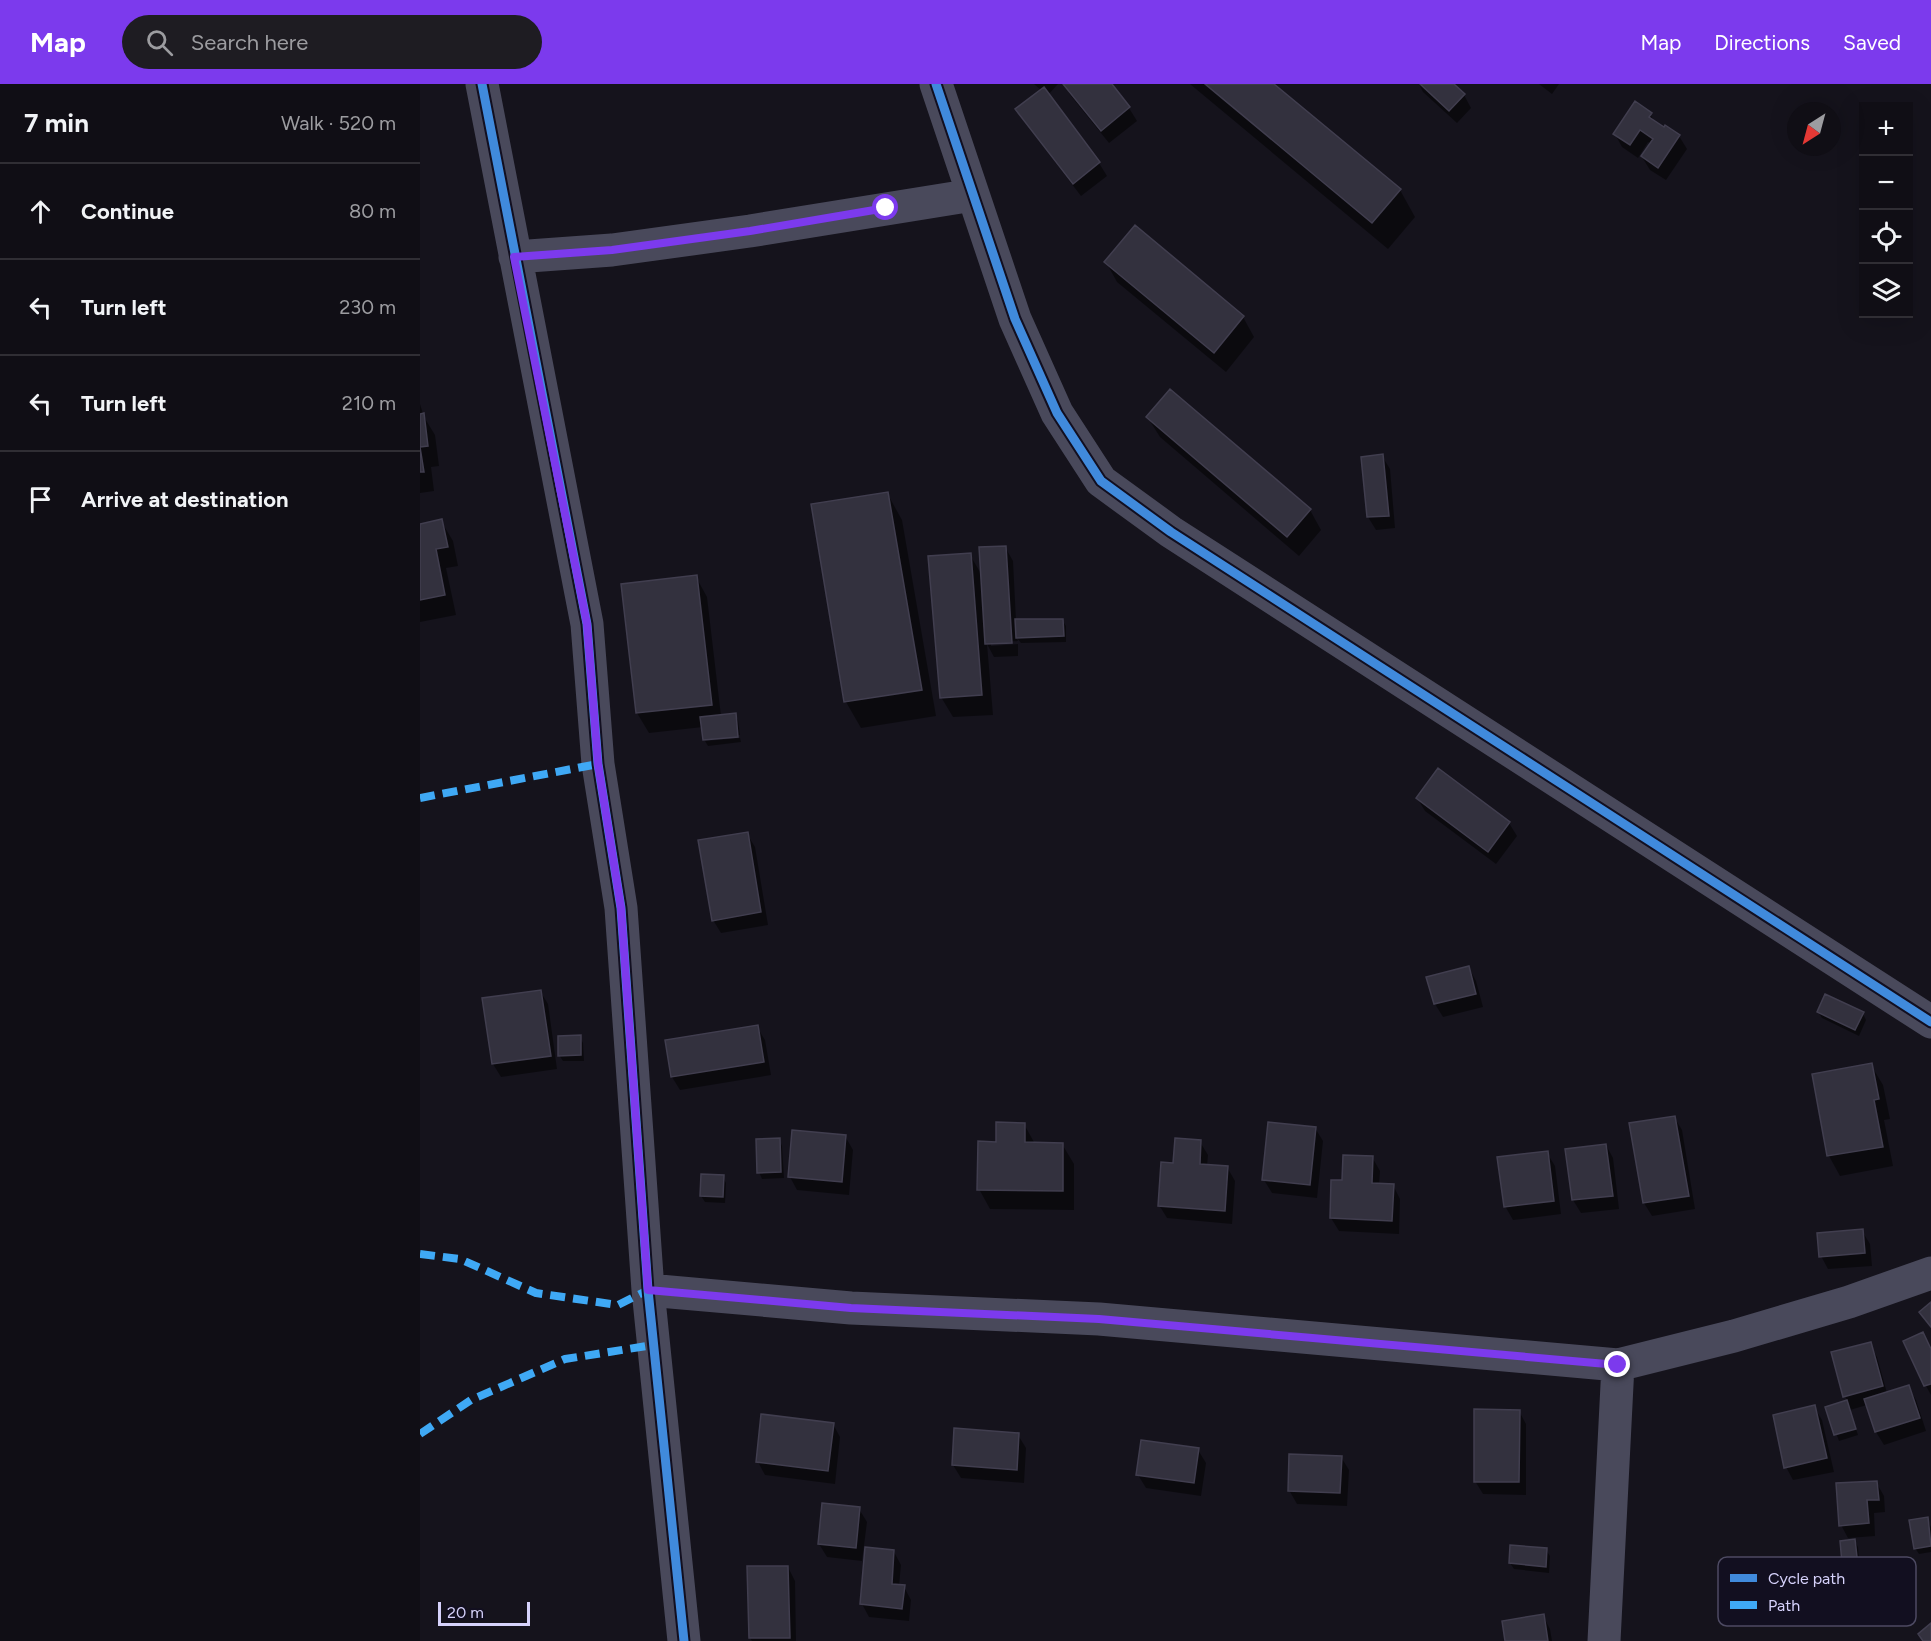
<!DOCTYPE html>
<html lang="en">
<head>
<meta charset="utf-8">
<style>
	body { margin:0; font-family:Figtree,sans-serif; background:#1e1c22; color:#f1f3f6 }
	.controls { position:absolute; right:18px; top:18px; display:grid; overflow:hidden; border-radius:0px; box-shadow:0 6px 24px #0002 }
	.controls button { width:54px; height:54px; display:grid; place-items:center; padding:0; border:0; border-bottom:2px solid #302e34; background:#100e15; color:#f1f3f6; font:30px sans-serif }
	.compass { position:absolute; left:1367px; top:18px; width:54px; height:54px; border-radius:50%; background:#100e15; box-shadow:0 6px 24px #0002; rotate:216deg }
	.scale { position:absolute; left:18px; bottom:15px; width:92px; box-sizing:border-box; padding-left:6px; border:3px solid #d6d2fb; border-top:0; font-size:16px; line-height:21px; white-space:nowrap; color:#d6d2fb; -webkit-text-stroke:4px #120f20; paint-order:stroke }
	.stop { position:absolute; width:18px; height:18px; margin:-14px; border:4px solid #7c3aed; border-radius:50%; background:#fff }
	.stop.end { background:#7c3aed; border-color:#fff; box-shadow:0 2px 6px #0008 }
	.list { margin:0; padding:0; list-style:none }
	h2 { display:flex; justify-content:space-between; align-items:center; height:78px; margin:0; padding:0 24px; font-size:26px }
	h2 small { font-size:20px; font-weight:400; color:#9c9ca0 }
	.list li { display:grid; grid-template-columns:39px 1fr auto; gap:18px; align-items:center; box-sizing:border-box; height:96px; padding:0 24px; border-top:2px solid #302e34 }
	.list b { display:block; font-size:22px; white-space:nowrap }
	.list em { font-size:20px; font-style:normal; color:#9c9ca0 }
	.icon { flex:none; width:33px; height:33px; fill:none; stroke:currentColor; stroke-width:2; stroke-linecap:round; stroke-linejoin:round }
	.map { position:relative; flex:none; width:1511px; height:1557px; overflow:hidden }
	header { display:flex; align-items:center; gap:36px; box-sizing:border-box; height:84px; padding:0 30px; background:#7c3aed; color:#fff }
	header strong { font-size:28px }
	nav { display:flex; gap:33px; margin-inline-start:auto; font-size:21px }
	.search { width:420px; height:54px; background:#1e1c22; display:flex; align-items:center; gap:15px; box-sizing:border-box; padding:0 21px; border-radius:33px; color:#9c9ca0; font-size:22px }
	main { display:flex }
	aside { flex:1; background:#100e15 }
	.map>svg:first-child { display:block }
</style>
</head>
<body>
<header>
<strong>Map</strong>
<div class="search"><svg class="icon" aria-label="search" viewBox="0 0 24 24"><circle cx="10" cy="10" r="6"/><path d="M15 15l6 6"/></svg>Search here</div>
<nav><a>Map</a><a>Directions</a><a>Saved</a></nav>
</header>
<main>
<aside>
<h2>7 min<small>Walk · 520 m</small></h2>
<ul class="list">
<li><svg class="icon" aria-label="ahead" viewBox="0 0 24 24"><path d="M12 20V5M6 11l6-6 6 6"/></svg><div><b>Continue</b></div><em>80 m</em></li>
<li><svg class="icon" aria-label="left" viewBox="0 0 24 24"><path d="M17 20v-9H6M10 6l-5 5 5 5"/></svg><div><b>Turn left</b></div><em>230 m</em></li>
<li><svg class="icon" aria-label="left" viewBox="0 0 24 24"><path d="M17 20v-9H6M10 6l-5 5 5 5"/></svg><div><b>Turn left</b></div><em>210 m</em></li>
<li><svg class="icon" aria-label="arrive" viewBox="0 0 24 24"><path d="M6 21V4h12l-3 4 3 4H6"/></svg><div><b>Arrive at destination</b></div></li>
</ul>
</aside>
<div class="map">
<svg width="1511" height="1557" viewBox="0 0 1511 1557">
	<rect width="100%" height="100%" fill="#15131c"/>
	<path fill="#0007" d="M614,0H638L628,11L679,79L687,92L661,112L605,39L597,25L622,7Z
		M644,0H690L709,24L717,37L689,59L651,12Z
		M770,0H852L980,106L995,133L968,165Z
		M999,0H1032L1044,11L1051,24L1037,39L1003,8Z
		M1119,0H1139L1132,10Z
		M1230,30L1236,40L1259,52L1267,65L1246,96L1230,86L1222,73L1231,60L1228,58L1218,74L1202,63L1195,50Z
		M686,178L823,233L834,253L806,288L697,198Z
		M0,320L4,333L15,351L19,382L11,383L14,407L0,409Z
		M728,334L890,426L901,446L879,472L740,353Z
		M962,372L970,385L975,444L956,446L948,433L942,374Z
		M467,409L482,436L516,632L441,644L426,618L392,421Z
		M21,437L33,457L38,482L26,484L36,531L0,538V441Z
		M585,463L593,477L596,537L642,536L646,542V558L601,559L597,554L598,557L571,558V562L598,560V572L574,573L567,560L573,631L533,633L521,613L550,471L563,493Z
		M276,493L287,513L301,632L315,630L318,636L320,651L285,654V656L283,643L229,649L217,629Z
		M320,654L321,658L288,662L285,657Z
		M1019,686L1089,739L1097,752L1076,780L1005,727L997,714Z
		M327,750L335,763L348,841L301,849L293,836Z
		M1049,884L1056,897L1063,923L1023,933L1015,920L1008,894Z
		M120,907L128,920L137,985L81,993L73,980Z
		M1398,928L1443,930L1446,936L1439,952L1402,934Z
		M337,943L345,956L351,991L260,1006L252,993L246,957Z
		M160,953L163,959L164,977H143L139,971Z
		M1451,981L1463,1001L1470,1035L1464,1036L1473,1082L1420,1092L1409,1072L1393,991Z
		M1254,1033L1262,1046L1275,1125L1232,1132L1224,1119Z
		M604,1040L615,1060H642L654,1080V1126L570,1125L559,1105L578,1059Z
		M895,1044L903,1057L897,1114L852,1109L844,1096Z
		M425,1052L433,1066L429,1111L377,1106L370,1093Z
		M359,1055L362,1062L364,1094L342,1095L339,1088Z
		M780,1058L788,1071L787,1082L807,1083L815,1097L812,1140L747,1134L739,1121L754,1080Z
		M1186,1061L1193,1074L1199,1125L1161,1129L1153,1116Z
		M1127,1069L1135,1082L1141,1130L1093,1136L1085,1122Z
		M952,1073L960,1087L959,1101H973L980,1115L979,1150L919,1147L911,1134L913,1097L924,1098Z
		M303,1093L306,1099L305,1119L285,1118L281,1112Z
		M1442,1147L1450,1160L1452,1182L1408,1185L1401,1172Z
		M1485,1257L1511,1265V1311L1506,1302Z
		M1450,1260L1457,1273L1467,1309L1488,1303L1496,1316L1506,1347L1464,1361L1456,1348L1447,1321L1430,1326L1438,1351L1419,1357L1407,1324L1428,1318L1425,1312Z
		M1394,1323L1402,1336L1414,1388L1373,1396L1366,1383Z
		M1099,1327L1106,1340V1411L1063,1410L1055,1397Z
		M413,1340L420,1353L415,1400L345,1391L338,1378Z
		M598,1351L606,1364L604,1399L541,1394L533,1381Z
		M778,1366L786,1379L781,1412L726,1404L718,1391Z
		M921,1373L929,1386L927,1422L877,1420L869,1406Z
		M1456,1398L1464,1412L1465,1428L1454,1429L1455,1452L1428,1454L1421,1441Z
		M439,1425L447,1438L442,1477L407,1473L399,1460Z
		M1507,1435L1511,1443V1468L1499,1470L1495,1464Z
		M1435,1457L1438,1463L1442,1506L1429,1507L1426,1501Z
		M1092,1462L1126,1466L1130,1472L1129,1489L1094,1485L1090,1479Z
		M474,1468L481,1481L479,1502L484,1503L491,1516L489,1537L449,1533L442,1520Z
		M368,1483L375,1497L376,1557H332L330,1554Z
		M1123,1532L1130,1545L1132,1557H1087Z"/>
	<path fill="#33313e" stroke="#413e4f" stroke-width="1.5" d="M643,0H692L710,23L681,47Z
		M785,0H854L981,105L952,139Z
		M1000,0H1034L1045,10L1029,27Z
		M624,3L680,78L653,100L595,25Z
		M1215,17L1232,29L1229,33L1244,43L1245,41L1260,51L1238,84L1221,72L1233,55L1220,46L1210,61L1193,50Z
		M715,141L824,232L794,269L684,178Z
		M750,305L891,425L867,453L726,333Z
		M4,329L8,362L0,363L4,388H0V330Z
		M963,370L969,432L947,433L941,373Z
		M468,408L502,606L424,618L391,420Z
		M22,435L28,463L16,465L25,511L0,516V440Z
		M586,462L592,559L565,560L559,463Z
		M551,469L562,611L520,614L508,472Z
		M277,491L292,621L216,629L201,500Z
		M595,535H643L644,552L596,554Z
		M316,629L318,653L283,656L280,633Z
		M1018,684L1090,738L1068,768L996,714Z
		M328,748L341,828L292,837L278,756Z
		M1049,882L1056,910L1014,920L1006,893Z
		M121,906L131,972L72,980L62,914Z
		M1405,910L1444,928L1435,946L1397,928Z
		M338,941L344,978L251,993L245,956Z
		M161,951V971L138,972V952Z
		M1452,979L1459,1015L1454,1016L1463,1063L1407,1072L1392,990Z
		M1255,1032L1269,1112L1223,1119L1209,1039Z
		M576,1038L605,1039V1058L643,1059V1107L557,1106L558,1057L576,1058Z
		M848,1038L896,1043L890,1101L842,1096Z
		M372,1046L426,1051L422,1098L368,1093Z
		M360,1054L361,1088L337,1089L336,1055Z
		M755,1054L781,1056L780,1080L808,1082L805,1127L738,1122L741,1078L753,1079Z
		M1186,1060L1193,1112L1152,1116L1145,1065Z
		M1128,1067L1134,1117L1084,1123L1077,1073Z
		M923,1071L953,1072L952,1099L974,1100L972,1137L910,1134L911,1096H922Z
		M281,1090L304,1091L303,1113L280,1112Z
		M1443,1145L1445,1169L1399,1173L1397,1149Z
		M1511,1218V1243L1499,1228Z
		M1503,1248L1511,1265V1300L1504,1302L1483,1257Z
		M1451,1258L1463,1302L1423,1313L1411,1268Z
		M1489,1301L1500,1334L1455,1348L1444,1315Z
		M1427,1316L1436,1345L1414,1351L1405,1323Z
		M1395,1321L1407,1374L1364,1384L1353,1331Z
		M1054,1325L1100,1326L1099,1398H1054Z
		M341,1330L414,1339L408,1387L336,1378Z
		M534,1344L599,1349L597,1386L532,1381Z
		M721,1356L779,1364L774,1399L716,1391Z
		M869,1370L922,1372L920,1409L868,1407Z
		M1457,1397L1459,1416H1447L1449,1439L1419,1442L1416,1399Z
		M402,1419L440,1423L436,1464L398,1460Z
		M1508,1433L1511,1462L1494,1465L1489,1436Z
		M1435,1455L1440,1500L1424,1501L1420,1457Z
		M1090,1461L1127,1464L1126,1483L1089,1479Z
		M445,1463L474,1466L472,1500L485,1501L482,1525L440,1520Z
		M327,1482H368L370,1554H329Z
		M1124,1530L1128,1557H1085L1082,1537Z
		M1511,1539V1557H1503L1498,1550Z"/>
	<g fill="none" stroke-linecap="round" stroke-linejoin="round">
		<path stroke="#49495b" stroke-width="33" d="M62,0L167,540L178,680L201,824L228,1206L264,1557
			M516,0L595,235L637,329L681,397L751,448L1511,938
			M95,173L192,166L330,147L553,111
			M228,1206L431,1224L679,1235L1198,1281L1314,1252L1429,1218L1511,1189
			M1184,1557L1198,1281"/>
		<path stroke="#3fa9f5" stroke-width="8" stroke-dasharray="15 8" stroke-linecap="butt" d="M0,714L178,680
			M0,1170L40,1175L116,1209L198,1221L228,1206
			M0,1350L51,1316L145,1275L233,1261"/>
		<g stroke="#120f20" stroke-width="13">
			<path id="cycleway" d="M62,0L167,540L178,680L201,824L228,1206L264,1557
				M516,0L595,235L637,329L681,397L751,448L1511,938"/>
		</g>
		<use href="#cycleway" stroke="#408adc" stroke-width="9"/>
	</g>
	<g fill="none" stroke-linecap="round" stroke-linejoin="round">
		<path stroke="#7c3aed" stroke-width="8" d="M466,124L330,147L192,166L94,173L167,540L178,680L201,824L228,1206L431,1224L679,1235L1198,1281"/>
	</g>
	<rect x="1298" y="1473" width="198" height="69" rx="9" fill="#120f20" stroke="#4d4a62" stroke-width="1.5"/>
	<rect x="1310" y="1490" width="27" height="8" fill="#408adc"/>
	<rect x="1310" y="1517" width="27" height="8" fill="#3fa9f5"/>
	<g font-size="16" fill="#d6d2fb">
		<text x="1348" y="1500">Cycle path</text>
		<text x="1348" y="1527">Path</text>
	</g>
</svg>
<div class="controls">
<button>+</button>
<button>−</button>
<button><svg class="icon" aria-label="locate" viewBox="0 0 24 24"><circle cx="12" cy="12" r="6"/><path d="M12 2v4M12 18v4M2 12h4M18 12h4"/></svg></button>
<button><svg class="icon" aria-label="layers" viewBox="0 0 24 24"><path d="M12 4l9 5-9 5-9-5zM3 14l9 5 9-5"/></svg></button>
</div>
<svg class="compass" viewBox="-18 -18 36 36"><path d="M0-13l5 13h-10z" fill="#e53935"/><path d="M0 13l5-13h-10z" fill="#9c9ca0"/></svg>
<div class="scale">20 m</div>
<div class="stop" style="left:466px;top:124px"></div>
<div class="stop end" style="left:1198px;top:1281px"></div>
</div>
</main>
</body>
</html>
